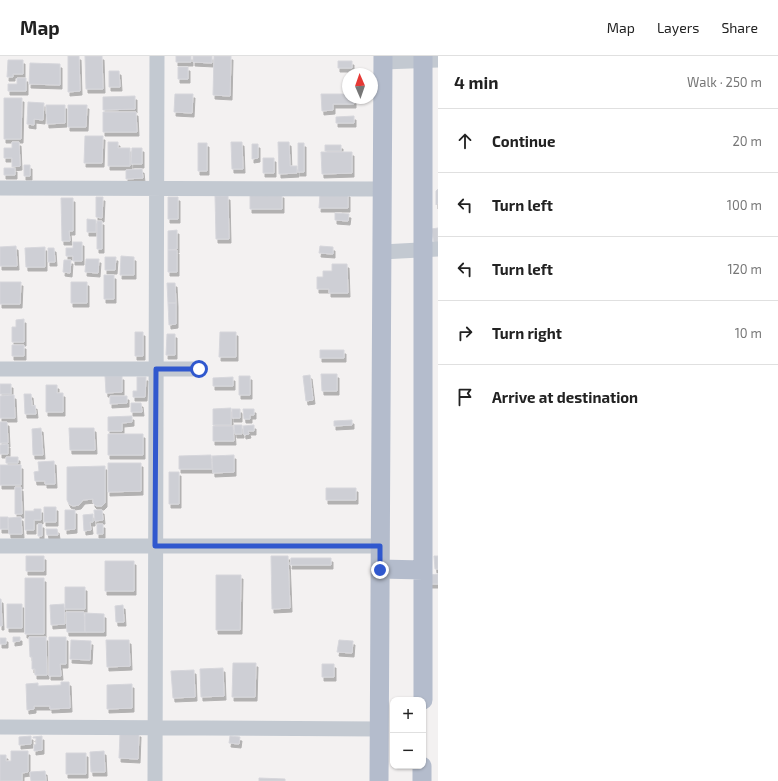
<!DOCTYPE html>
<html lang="en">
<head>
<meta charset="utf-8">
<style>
	body { margin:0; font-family:"Exo 2",sans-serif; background:#f2f2f2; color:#222 }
	.controls { position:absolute; right:12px; bottom:12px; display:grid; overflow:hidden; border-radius:8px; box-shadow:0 1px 3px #0004 }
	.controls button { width:36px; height:36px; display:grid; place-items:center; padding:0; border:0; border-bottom:1px solid #e0e0e0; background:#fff; color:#222; font:20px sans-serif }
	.compass { position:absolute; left:342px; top:12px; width:36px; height:36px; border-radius:50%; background:#fff; box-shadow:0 1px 3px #0004; rotate:358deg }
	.stop { position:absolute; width:12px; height:12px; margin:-9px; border:3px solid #3058ce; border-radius:50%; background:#fff }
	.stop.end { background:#3058ce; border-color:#fff; box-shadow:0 1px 4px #0008 }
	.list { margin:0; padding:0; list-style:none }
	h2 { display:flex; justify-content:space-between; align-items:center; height:52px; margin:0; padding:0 16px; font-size:17px }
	h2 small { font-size:13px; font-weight:400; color:#767676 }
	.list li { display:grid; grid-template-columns:26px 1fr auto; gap:12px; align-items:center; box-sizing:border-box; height:64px; padding:0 16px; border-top:1px solid #e0e0e0 }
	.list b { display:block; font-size:15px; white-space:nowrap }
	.list em { font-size:13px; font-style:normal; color:#767676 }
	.icon { flex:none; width:22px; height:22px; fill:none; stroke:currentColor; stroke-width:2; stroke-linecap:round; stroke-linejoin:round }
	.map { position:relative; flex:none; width:438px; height:725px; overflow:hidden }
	header { display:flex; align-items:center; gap:24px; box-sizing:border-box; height:56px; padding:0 20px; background:#fff; border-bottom:1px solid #e0e0e0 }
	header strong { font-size:19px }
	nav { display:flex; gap:22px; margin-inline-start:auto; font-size:14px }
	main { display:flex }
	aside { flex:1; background:#fff }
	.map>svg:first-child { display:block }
</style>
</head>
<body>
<header>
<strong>Map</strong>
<nav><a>Map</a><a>Layers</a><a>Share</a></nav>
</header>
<main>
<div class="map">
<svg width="438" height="725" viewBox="0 0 438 725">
	<defs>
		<filter id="shadow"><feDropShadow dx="2" dy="4" stdDeviation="0" flood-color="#0004"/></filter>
	</defs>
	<rect width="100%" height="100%" fill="#f3f1f1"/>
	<path fill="#cecfd5" stroke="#d6d6db" filter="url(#shadow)" d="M68,0H79L80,35L68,36Z
		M85,0H102L103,33H86Z
		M176,0H191V6H176Z
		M193,0H212V7L193,6Z
		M214,0H231L230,40L213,39Z
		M8,4H23V18H13V21H7Z
		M338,5H352V12H338Z
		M30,7L60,8V29L29,28Z
		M178,11H188V23H178Z
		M109,15H119L120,31H109Z
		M17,22H26V35H8V28H17Z
		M175,38H193L192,57L174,56Z
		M321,38H348V42H354V48H333V54L322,55Z
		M135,40V53L103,54V41Z
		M4,42H22L21,83H4Z
		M28,46L44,47L43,64L34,63V69L27,68Z
		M46,49H65V67L47,68Z
		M68,49H87L86,71H68Z
		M103,56H136L137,76H103Z
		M354,60V67H336V61Z
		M85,80H103L102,107H84Z
		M12,86H19L20,110L12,111V102H4V92H12Z
		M108,86H118V92H130V110H108Z
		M231,86H242L243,113H232Z
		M278,86H289L290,110H297V117L279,118Z
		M198,87H207V115H198Z
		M298,87H304V116H298Z
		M252,88H258V102L252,103Z
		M325,89H341V95H325Z
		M132,92H142V108H131Z
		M321,96H352V117L322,118Z
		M263,102H274V117H263Z
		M24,109H30V120H24Z
		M4,112H15V119H4Z
		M142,113L143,122L126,123V114Z
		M438,133V147L436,149V135Z
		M320,137H348V152H319Z
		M250,138H282V153H250Z
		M215,140H228L229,183H216Z
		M96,141H103L102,162L96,161Z
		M168,141H178V163H168Z
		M61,142H73V175H69L70,185H62Z
		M335,157L349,158L348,165L335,164Z
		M87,163L96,164V176H87Z
		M97,165H102V193H97Z
		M438,172V190L435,191L431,173Z
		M177,174V193L168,194V175Z
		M73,186H82V205H73V200H66V192H73Z
		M16,190L17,210H0V191Z
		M320,190L333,191V198L319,197Z
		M45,191V211H26L25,192Z
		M48,192H54L55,206H48Z
		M168,194H177V216H168Z
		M121,200L134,201V219H120Z
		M105,201H116L115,214H105Z
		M86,203H99L98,217L85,216Z
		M64,204H71L70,217L63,216Z
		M332,208H347L348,237H329V233H317V221H323V215H332Z
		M104,219H114V243H104Z
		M0,226H21L20,248H0Z
		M71,226H87V247H71Z
		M167,227H175L176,247H168Z
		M168,247H176V268L169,269Z
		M24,263V286H12V271H16V264Z
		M135,276H143V300H135Z
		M220,276H236V301H219Z
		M167,278H175V299H166Z
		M12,289H24V300H12Z
		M320,294H344V302H320Z
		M321,318H337V335H322Z
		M310,319L313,344L306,345L303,320Z
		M105,320H122V336L106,337Z
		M239,320H250V339H239Z
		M137,321H146L145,341H133V335H137Z
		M233,321V330H213V322Z
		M0,328H11V338H0Z
		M46,329H57V337H63V356H46Z
		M24,338H31L32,350L35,349L36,358H25Z
		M14,339L15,362H0V340Z
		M110,340H127V347L110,348Z
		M131,347H141L142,356H131Z
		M231,352V369H213V353Z
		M232,353H240V362H232Z
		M243,353H254V359H250V363H244Z
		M132,360V366L122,367V375H108V361Z
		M352,364V369L334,370V365Z
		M0,366H7L8,387H0Z
		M234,369H242V378H235Z
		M254,369V375H248L249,378L244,379L243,370Z
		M213,370H233L234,385H213Z
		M41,372L43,399H33L32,373Z
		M69,372H94L95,394H70Z
		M108,378H143V399H108Z
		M8,388V398H0V389Z
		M211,399L212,413H179V400Z
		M234,399V416L213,417L212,400Z
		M6,401H18V407H6Z
		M54,405L55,428H45V425H35L34,416L39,415L38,406Z
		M108,407H141V435L108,436Z
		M0,409H21V429H0Z
		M105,410V447L102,450H96L93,447V443L83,444L79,449L73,450L69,448L67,444V411Z
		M169,416H179V448H169Z
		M15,431H21L22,458H15Z
		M326,432H356V444H326Z
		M44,451H56V466H44Z
		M34,453H41V464H34V474H25V455H34Z
		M65,454H75V473L65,474Z
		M94,454H102L103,464L95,465Z
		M93,458V466H90L91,474L84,475L83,459Z
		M0,461H8V473H0Z
		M21,461L22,478H9L8,462Z
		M38,468H42V480H38Z
		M97,468H103V478H97Z
		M46,473H57L58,479H47Z
		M26,500H44V515H26Z
		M271,500H288L290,552L272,553Z
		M434,500H438V513H435Z
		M291,502H331V509H290Z
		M105,505H134V535H105Z
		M438,518V528H430V519Z
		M216,519H241L240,574H216Z
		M25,522H44V578H25Z
		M65,531H85V553H65Z
		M0,543H1L2,570H0Z
		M7,548H22V572H7Z
		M64,548L65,568L51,569L50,549Z
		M123,549L124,566H116L115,550Z
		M66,556H84L85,576H67Z
		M85,557L104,558V576H85Z
		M13,581H20V585L13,586Z
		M29,581H46L47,619H35V613H32V601H30Z
		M49,581H66V608H60L61,620H49Z
		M0,582H6V588H0Z
		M71,584L91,585L90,604L70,603Z
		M106,584H129L130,610L107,611Z
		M339,584L353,585L352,597L337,596Z
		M233,607H256L255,641H232Z
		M322,608H334V621H322Z
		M223,612L224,640L201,641L200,613Z
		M194,614L195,641L173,642L171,615Z
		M61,626H69L70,652L50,653V650H34V653L27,654L26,628L38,627V630L61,629Z
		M132,628V652L107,653V629Z
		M120,677H139L138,703L119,702Z
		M31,680V688L19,689V681Z
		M42,680V694L34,695V689L36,688V682H33V681Z
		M230,680L240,681L239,688L229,687Z
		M11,695H28V716L22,717V725H0V699H6V705H11Z
		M104,695L105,716H91L90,696Z
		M66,697H86V718H66Z
		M45,715L46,725H31L30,716Z
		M259,722L285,723V725H259Z"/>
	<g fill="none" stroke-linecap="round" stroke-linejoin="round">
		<path stroke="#c3c9d1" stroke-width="15" d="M383,6L438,4
			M0,132L383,133
			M382,196L438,193
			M0,313H199
			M0,490H380
			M0,671L379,673
			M155,725L157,0"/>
		<path stroke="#b4bccc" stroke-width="19" d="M380,513L423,514
			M423,644V0
			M379,725L383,0
			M422,725V710"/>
	</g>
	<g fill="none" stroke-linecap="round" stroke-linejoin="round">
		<path stroke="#3058ce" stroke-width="5" d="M199,313H156L155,490H380V514"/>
	</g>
</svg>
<div class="controls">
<button>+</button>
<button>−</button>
</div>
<svg class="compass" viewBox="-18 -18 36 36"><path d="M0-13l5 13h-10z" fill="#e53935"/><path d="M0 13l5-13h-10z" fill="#767676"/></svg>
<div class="stop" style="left:199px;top:313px"></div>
<div class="stop end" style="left:380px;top:514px"></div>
</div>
<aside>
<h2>4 min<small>Walk · 250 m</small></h2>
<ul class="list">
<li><svg class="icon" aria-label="ahead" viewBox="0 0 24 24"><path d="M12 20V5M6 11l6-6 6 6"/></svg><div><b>Continue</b></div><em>20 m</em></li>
<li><svg class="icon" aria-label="left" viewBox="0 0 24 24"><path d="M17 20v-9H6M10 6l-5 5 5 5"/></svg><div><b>Turn left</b></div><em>100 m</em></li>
<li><svg class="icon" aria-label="left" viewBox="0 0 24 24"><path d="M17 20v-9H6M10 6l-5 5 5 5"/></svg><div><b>Turn left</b></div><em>120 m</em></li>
<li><svg class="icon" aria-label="right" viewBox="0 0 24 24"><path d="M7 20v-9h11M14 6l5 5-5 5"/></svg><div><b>Turn right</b></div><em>10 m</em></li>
<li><svg class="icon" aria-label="arrive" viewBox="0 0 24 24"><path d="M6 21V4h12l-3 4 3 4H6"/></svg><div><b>Arrive at destination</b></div></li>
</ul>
</aside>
</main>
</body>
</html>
